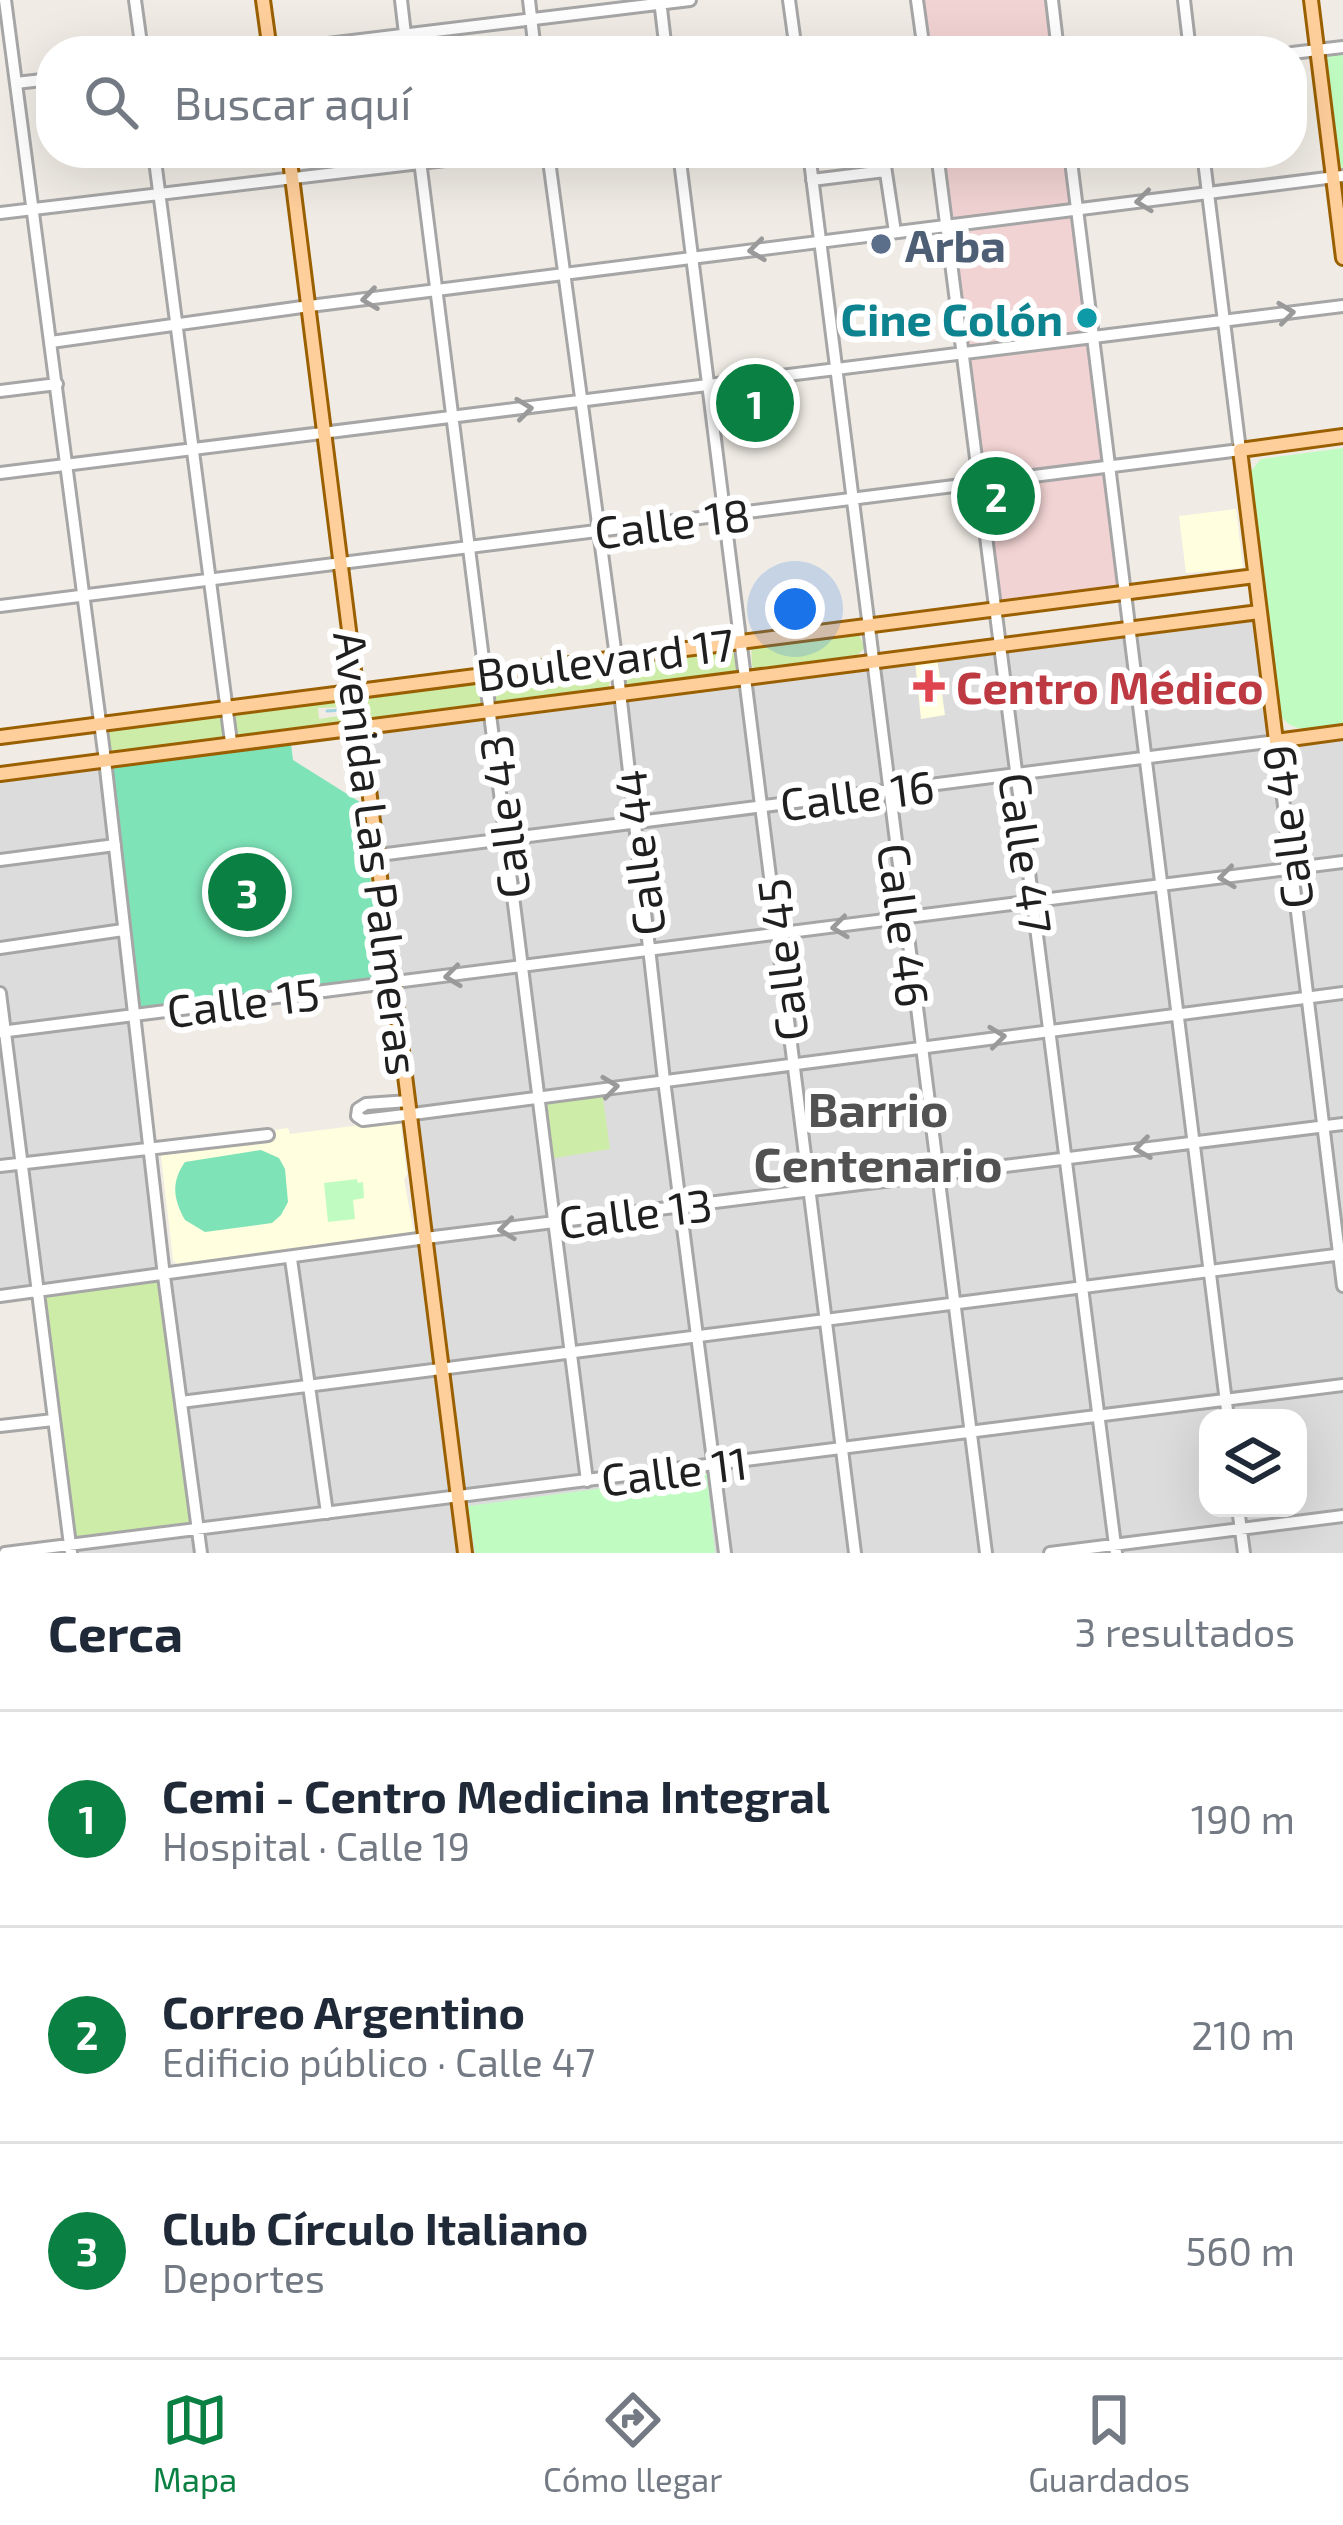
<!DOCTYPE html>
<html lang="es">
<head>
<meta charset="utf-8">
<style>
	body { margin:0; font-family:"Exo 2",sans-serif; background:#f6f6f7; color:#1f2937 }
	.controls { position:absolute; right:36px; bottom:36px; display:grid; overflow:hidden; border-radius:24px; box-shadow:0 12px 48px #0002 }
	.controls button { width:108px; height:108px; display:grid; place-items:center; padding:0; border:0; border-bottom:3px solid #e0e1e3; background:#fff; color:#1f2937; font:60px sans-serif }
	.you { position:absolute; left:795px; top:609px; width:42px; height:42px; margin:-30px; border:9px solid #fff; border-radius:50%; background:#1a73e8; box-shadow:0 0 0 18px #1a73e833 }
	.badge { display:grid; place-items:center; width:78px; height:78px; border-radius:50%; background:#0b8043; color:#fff; font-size:39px; font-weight:700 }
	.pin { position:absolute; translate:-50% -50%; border:6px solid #fff; box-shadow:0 3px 12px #0006 }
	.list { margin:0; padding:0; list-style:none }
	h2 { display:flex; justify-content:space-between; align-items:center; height:156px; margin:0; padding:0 48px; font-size:51px }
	h2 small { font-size:39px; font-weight:400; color:#747a83 }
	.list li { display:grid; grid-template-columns:78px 1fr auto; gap:36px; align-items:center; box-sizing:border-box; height:216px; padding:0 48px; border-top:3px solid #e0e1e3 }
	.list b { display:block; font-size:45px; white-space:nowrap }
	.list p { margin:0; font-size:39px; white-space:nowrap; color:#747a83 }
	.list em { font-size:39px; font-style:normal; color:#747a83 }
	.icon { flex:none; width:66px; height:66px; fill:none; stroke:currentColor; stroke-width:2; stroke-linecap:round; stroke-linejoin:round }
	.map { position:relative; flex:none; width:1343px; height:1553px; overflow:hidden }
	.search { position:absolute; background:#fff; box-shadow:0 12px 48px #0002; left:36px; right:36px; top:36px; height:132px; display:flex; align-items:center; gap:30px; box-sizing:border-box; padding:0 42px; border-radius:48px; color:#747a83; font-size:45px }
	.sheet { height:804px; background:#fff }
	nav { display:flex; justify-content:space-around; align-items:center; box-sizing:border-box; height:168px; border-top:3px solid #e0e1e3; background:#fff; font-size:33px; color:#747a83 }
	nav a { display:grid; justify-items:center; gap:6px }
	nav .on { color:#0b8043 }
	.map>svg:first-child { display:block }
</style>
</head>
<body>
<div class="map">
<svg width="1343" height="1553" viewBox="0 0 1343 1553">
	<rect width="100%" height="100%" fill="#f0ece5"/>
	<path fill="#dddcdc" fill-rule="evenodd" d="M1259,612L1276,740L1343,732V1553H465L362,726ZM1208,1418H1298V1508H1208Z
		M104,756L164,1275L420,1239L458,1553H5L197,1528L164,1276L0,1295V768Z"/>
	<path fill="#f2d3d3" d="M918,0H1051L1058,51H925Z
		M938,153H1070L1125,593L998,609Z"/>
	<path fill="#fffedf" d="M1236,509L1243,568L1186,573L1179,516Z
		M937,657L945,715L921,719L915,661Z
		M400,1120L407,1175L404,1179L414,1234L411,1237L346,1247L344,1241L177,1264L173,1260L161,1156L164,1154L276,1138L275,1130L288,1128L290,1134Z"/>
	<path fill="#cdeca8" d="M857,630L865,648L854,658L757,672L752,666L751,646Z
		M733,647L738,651L737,674L623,687L621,667L626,661Z
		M605,664L610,669L609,690L499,704L495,700L496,677Z
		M476,682L482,702L478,708L371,722L365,717L364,696Z
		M344,696L345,707L318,708L319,719L345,715V724L241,738L237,734L235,711Z
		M222,714L226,733L219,741L116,754L109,749L107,728Z
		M602,1091L610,1149L549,1159L542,1104L546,1100Z
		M164,1276L198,1528L70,1545L36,1293Z"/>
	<path fill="#c0fcc2" d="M1336,51L1343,53V169L1336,161L1324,62L1328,54Z
		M1343,448V724C1319,727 1292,738 1279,712L1251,471L1261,459Z
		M357,1179L358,1183L363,1182L364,1198L353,1200L355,1219L328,1222L324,1183Z
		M707,1474L715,1553H475L468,1506Z"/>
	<path fill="#7fe3b8" d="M291,744L293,760L363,804L381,980L139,1012L105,767Z
		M261,1150L279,1158L285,1169L288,1202L281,1215L272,1223L205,1232L185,1220C173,1199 171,1182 185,1162Z"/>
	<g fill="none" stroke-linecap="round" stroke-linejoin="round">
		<path stroke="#a3d5e0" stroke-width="3" d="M327,711L344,710"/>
		<g stroke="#a6a6a6" stroke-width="16">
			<path id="minor" d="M5,0L105,760L164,1276L201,1553
				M135,0L142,51
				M401,0L407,51
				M529,0L535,51
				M660,0L666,51
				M789,0L796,51
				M917,0L924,51
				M1052,0L1058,51
				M1184,0L1190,51
				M270,51L690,0
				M1292,53L1343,47
				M16,83L51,79
				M154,153L231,742
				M419,153L587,1481
				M548,153L616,657L664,1080L725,1553
				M679,153L855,1553
				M809,153L986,1553
				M883,153L895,232
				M937,153L1116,1553
				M1070,153L1228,1418
				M812,180L885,171
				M0,213L504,153
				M51,342L302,307L1343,176
				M0,391L57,384
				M0,473L1343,306
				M0,606L1240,450L1203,153
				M371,856L1276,741L1343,1286
				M0,860L115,845
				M0,948L123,930
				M0,993L71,1553
				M0,1032L1343,862
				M409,1101L366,1104L358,1109L357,1116L363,1120L405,1115L1343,993
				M0,1166L268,1135
				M291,1259L327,1513
				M0,1296L426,1238L1343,1124
				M181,1402L1343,1254
				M0,1426L53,1420
				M1238,1508L1244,1553
				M5,1553L1343,1385
				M1050,1553L1343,1516"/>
		</g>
		<g stroke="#9a6000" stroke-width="18">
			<path id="major" d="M263,0L270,51
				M1311,0L1343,258
				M289,153L465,1553
				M1343,436L1240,450L1276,741L1343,732
				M0,737L1255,576
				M0,774L1259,612"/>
		</g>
		<use href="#minor" stroke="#fff" stroke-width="10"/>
		<use href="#major" stroke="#ffcf9b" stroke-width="12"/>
	</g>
	<defs><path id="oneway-chevron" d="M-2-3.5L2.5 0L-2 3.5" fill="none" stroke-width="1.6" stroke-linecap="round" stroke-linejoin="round" transform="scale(3)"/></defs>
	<g stroke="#9a9a9a">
		<use href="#oneway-chevron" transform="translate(1144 201) rotate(173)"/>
		<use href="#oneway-chevron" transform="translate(757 250) rotate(173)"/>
		<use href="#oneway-chevron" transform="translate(370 299) rotate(172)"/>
		<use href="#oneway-chevron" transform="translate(1286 313) rotate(-7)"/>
		<use href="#oneway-chevron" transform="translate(524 409) rotate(-7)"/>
		<use href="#oneway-chevron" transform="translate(1227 877) rotate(173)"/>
		<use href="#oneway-chevron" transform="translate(840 927) rotate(173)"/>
		<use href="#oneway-chevron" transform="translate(453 976) rotate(173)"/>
		<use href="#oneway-chevron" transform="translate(997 1037) rotate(-7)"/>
		<use href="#oneway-chevron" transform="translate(610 1087) rotate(-7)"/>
		<use href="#oneway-chevron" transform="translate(1143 1148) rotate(172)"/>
		<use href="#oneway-chevron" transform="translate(507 1229) rotate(173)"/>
	</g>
	<circle fill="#5c6f8a" stroke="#fff" stroke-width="4.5" cx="881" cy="244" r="12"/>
	<circle fill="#0f9aa8" stroke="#fff" stroke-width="4.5" cx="1087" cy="318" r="12"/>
	<path fill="#e0444e" stroke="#fff" stroke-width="4.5" d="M923 668h12v12h12v12h-12v12h-12v-12h-12v-12h12z"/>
	<g text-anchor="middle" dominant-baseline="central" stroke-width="12" stroke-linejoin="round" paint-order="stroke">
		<g font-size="45" font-weight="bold" fill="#4e5e75" stroke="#fff" text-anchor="start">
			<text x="905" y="244">Arba</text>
		</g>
		<g font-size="45" font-weight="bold" fill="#0d838f" stroke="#fff" text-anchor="end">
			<text x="1063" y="318">Cine Colón</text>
		</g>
		<g font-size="45" fill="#1f1f1f" stroke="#fff">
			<text transform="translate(672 522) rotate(-7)">Calle 18</text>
			<text transform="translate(605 658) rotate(-7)">Boulevard 17</text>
			<text transform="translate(857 794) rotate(-7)">Calle 16</text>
			<text transform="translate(503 817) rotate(-97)">Calle 43</text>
			<text transform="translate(1286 827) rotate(-97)">Calle 49</text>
			<text transform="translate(378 853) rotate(83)">Avenida Las Palmeras</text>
			<text transform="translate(638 853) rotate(-97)">Calle 44</text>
			<text transform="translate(1027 853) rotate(82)">Calle 47</text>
			<text transform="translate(905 925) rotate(83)">Calle 46</text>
			<text transform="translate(781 960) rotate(-97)">Calle 45</text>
			<text transform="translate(243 1001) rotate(-7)">Calle 15</text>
			<text transform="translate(635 1212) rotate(-7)">Calle 13</text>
			<text transform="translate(674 1470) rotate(-7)">Calle 11</text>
		</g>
		<g font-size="45" font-weight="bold" fill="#be3a42" stroke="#fff" text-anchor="start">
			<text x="956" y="686">Centro Médico</text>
		</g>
		<g font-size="48" font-weight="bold" fill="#525252" stroke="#fff">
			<text x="878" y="1108">Barrio<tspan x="878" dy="55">Centenario</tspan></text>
		</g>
	</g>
</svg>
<div class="controls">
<button><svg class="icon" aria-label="layers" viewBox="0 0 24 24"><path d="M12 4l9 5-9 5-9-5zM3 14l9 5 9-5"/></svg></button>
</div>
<div class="you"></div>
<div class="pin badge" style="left:755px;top:403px">1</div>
<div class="pin badge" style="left:996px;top:496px">2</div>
<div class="pin badge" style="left:247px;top:892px">3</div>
<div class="search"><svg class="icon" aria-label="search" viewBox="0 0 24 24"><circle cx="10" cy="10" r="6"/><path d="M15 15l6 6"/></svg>Buscar aquí</div>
</div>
<section class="sheet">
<h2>Cerca<small>3 resultados</small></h2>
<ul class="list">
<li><span class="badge">1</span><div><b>Cemi - Centro Medicina Integral</b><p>Hospital · Calle 19</p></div><em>190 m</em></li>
<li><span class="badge">2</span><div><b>Correo Argentino</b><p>Edificio público · Calle 47</p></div><em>210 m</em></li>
<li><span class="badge">3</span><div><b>Club Círculo Italiano</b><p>Deportes</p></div><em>560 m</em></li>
</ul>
</section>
<nav>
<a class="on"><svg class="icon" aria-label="map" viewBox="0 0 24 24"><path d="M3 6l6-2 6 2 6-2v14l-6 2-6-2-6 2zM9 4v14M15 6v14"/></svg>Mapa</a>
<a><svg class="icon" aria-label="directions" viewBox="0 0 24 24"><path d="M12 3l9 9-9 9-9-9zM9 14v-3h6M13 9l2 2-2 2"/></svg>Cómo llegar</a>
<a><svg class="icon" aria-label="saved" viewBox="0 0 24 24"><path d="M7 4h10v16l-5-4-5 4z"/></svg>Guardados</a>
</nav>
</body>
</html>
